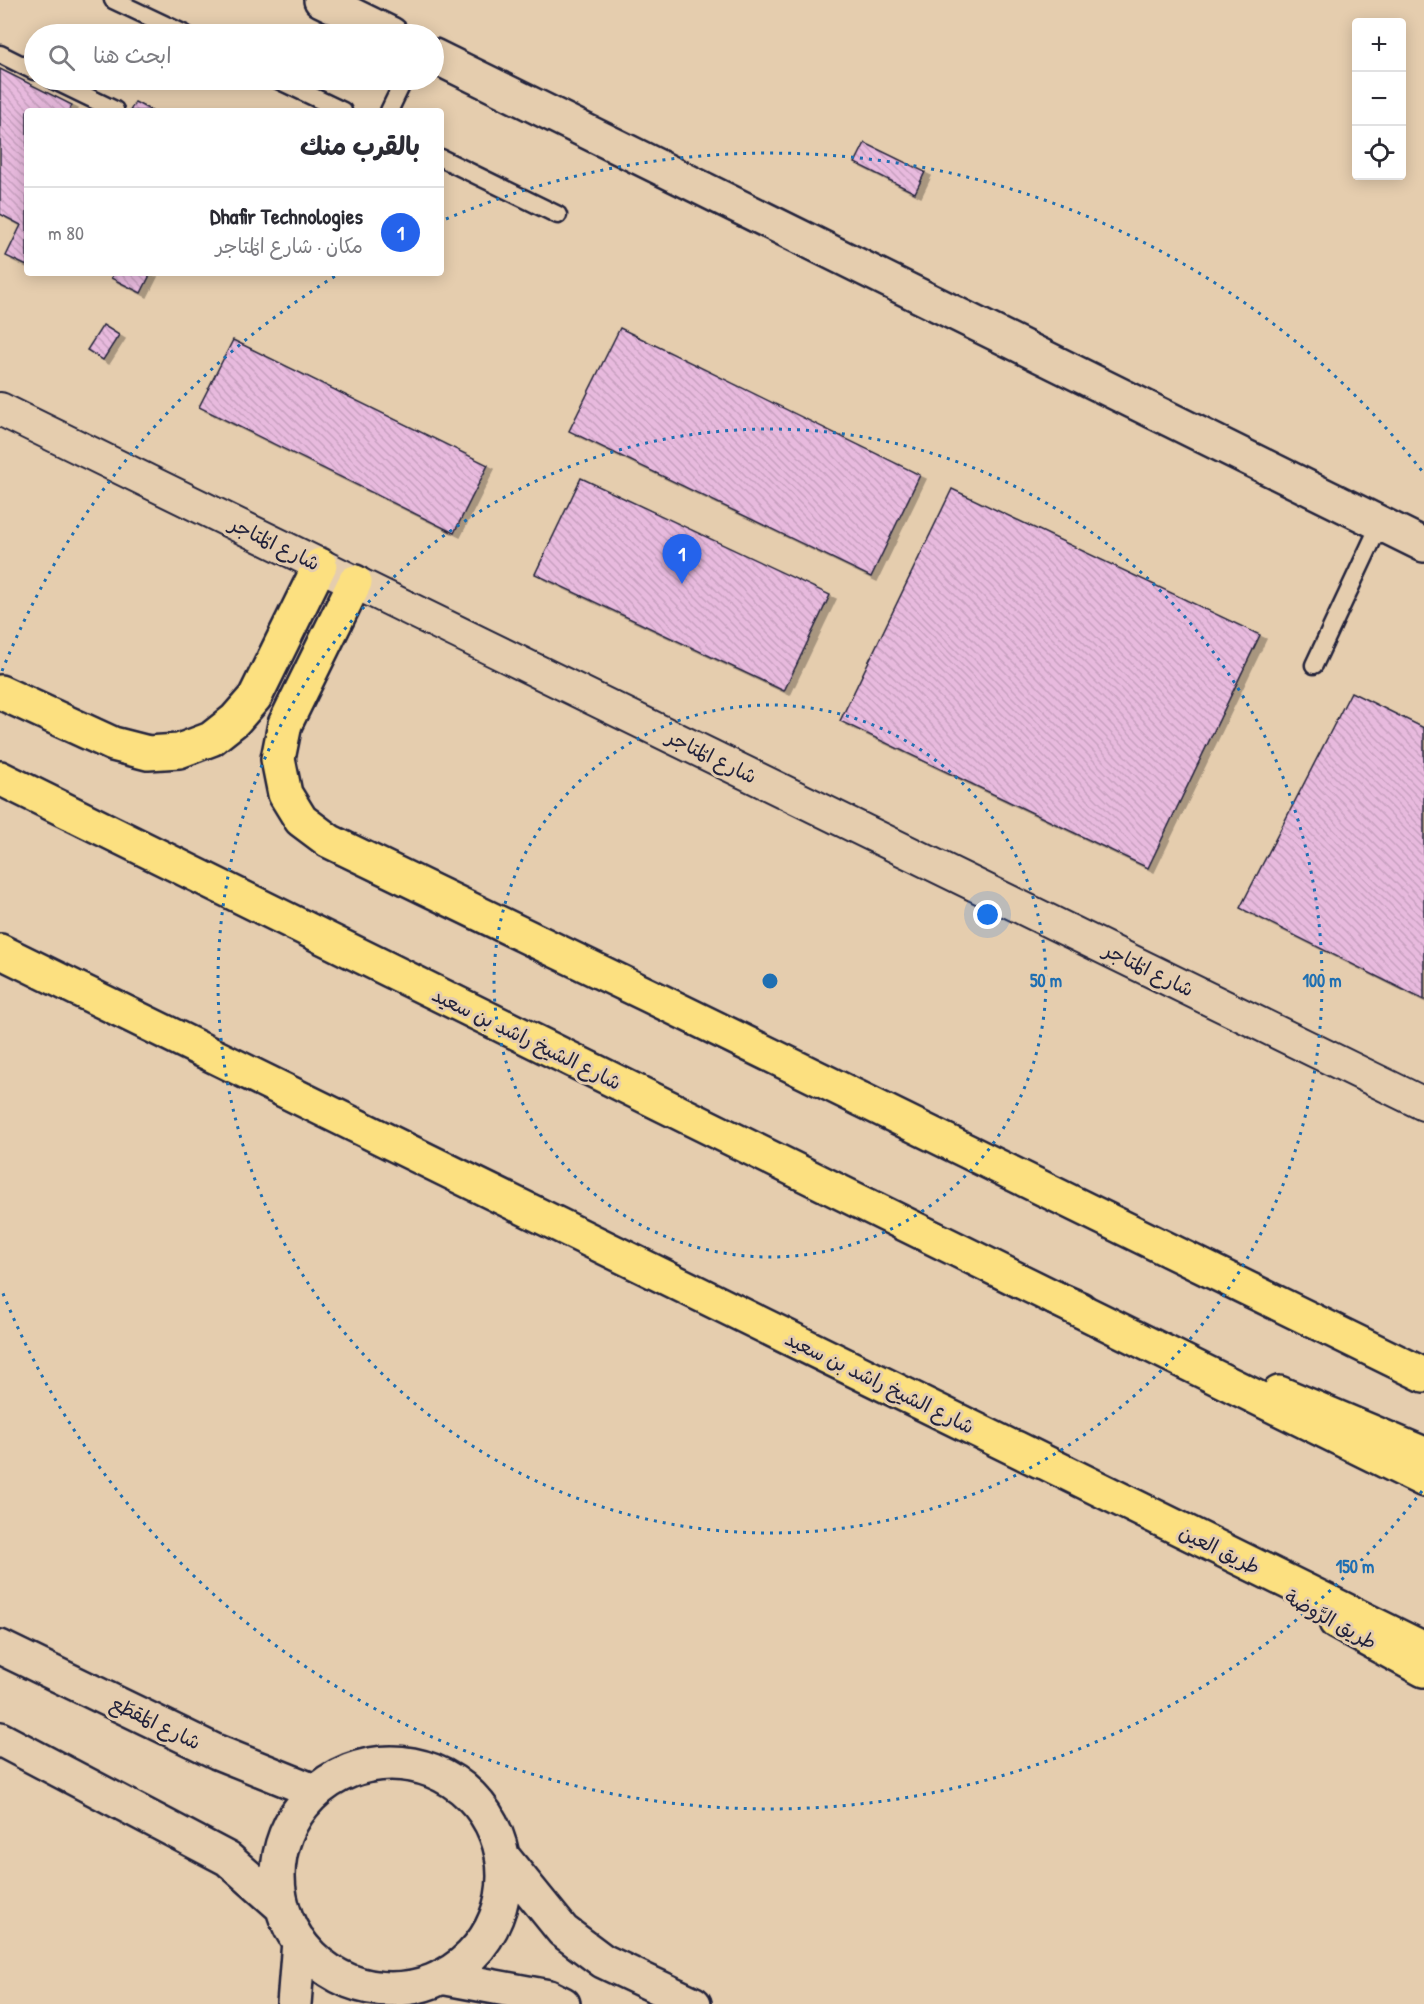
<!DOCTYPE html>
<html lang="ar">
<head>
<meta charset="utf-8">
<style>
	body { margin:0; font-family:"Patrick Hand","Playpen Sans Arabic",sans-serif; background:#f2f2f3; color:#2b2b33; direction:rtl }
	.controls { position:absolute; right:18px; top:18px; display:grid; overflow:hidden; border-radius:6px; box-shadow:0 3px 15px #0003 }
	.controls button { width:54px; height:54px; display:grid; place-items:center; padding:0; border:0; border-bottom:2px solid #e1e1e2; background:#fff; color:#2b2b33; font:30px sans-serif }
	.you { position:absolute; left:988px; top:915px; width:21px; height:21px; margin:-15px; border:4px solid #fff; border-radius:50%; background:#1a73e8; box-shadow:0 0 0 9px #1a73e833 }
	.badge { display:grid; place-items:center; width:39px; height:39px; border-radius:50%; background:#2563eb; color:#fff; font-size:20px; font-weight:700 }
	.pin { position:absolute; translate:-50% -50px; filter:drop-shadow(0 2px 3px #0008) }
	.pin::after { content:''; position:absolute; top:32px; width:21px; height:18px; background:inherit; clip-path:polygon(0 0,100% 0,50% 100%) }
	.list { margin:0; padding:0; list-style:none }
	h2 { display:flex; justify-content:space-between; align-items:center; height:78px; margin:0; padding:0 24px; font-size:26px }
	h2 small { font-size:20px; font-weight:400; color:#7c7c81 }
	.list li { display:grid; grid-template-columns:39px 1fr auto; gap:18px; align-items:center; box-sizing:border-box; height:90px; padding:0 24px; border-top:2px solid #e1e1e2 }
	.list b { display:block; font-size:22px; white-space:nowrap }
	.list p { margin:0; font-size:20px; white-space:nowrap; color:#7c7c81 }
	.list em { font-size:20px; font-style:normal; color:#7c7c81 }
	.icon { flex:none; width:33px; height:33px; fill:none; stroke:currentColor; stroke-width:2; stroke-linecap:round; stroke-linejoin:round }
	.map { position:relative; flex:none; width:1424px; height:2004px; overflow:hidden; direction:ltr }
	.search { position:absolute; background:#fff; box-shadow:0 3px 15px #0003; left:24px; top:24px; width:420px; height:66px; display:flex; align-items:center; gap:15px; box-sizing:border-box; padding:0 21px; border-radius:33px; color:#7c7c81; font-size:22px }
	.panel { position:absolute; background:#fff; box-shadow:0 3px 15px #0003; left:24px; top:108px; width:420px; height:168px; border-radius:6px; direction:rtl }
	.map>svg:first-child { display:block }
</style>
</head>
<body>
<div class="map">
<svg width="1424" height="2004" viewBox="0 0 1424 2004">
	<defs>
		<pattern id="building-back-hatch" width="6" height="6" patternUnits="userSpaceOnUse" patternTransform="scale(1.5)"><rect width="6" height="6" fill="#e8bade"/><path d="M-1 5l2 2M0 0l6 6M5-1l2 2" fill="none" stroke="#c7a0bf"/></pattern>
		<filter id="shadow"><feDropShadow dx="6" dy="4" stdDeviation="0" flood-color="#0004"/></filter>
	</defs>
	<rect width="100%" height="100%" fill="#e5cdae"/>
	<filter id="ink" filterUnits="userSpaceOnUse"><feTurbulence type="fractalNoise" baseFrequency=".0167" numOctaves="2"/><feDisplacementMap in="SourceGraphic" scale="12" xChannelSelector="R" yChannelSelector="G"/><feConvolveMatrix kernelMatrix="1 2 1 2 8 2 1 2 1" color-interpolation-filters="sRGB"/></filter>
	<g filter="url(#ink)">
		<path fill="url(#building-back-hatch)" stroke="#22223b" stroke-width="1.5" filter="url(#shadow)" d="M0,69L72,105L69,111H27V266L6,256L21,225L0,214Z
			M135,102L152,111H130Z
			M865,143L925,172L915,193L855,163Z
			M114,273H151L141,293L111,278Z
			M103,325L119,335L103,360L87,350Z
			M620,328L920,475L871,577L569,431Z
			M233,340L488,465L454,533L199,407Z
			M581,478L830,595L784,691L535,574Z
			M952,489L1260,635L1148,868L840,721Z
			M1351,692L1424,728V1000L1240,908Z"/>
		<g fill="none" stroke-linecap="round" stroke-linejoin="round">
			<g stroke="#22223b" stroke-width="21">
				<path id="service" d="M113,0L185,34
					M0,54L34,71
					M53,80L115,110
					M278,80L343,111
					M389,111L404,80
					M441,158L558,215
					M1314,665L1380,524"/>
			</g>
			<g stroke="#22223b" stroke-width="36">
				<path id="minor" d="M0,409L1424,1104"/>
			</g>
			<g stroke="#22223b" stroke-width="38">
				<path id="tertiary" d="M321,0L391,34
					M434,56L1424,545
					M0,1647L217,1752L314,1791
					M0,1739L228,1859L281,1906
					M278 1876a113 113 0 1 1 226 0a113 113 0 1 1-226 0Z
					M503,1857L563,1931L603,1961L694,2004
					M441,1977L549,1997L563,2004
					M294,2004L299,1941"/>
			</g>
			<g stroke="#22223b" stroke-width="38">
				<path id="trunk" d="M355,582L285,724L278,759L285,794L301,820L329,841L650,996L1424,1375
					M0,692L113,744L148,753L179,751L211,739L235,720L255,697L320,565
					M0,778L1055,1298L1080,1309
					M0,951L1040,1461
					M1279,1393L1424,1454
					M1336,1622L1424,1670"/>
			</g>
			<g stroke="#22223b" stroke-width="38">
				<path id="motorway" d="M1055,1298L1424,1480
					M1016,1448L1424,1649"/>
			</g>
			<use href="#service" stroke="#e5cdae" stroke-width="16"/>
			<use href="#minor" stroke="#e5cdae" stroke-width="32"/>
			<use href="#tertiary" stroke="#e5cdae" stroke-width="33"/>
			<use href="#trunk" stroke="#fce080" stroke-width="33"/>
			<use href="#motorway" stroke="#fce080" stroke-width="33"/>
		</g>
	</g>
	<g fill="none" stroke="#1f6fb2" stroke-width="3" stroke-dasharray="3 6">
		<circle cx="770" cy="981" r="276"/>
		<circle cx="770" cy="981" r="552"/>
		<path d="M1422 1491A828 828 0 0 1 2 1291M2 671A828 828 0 0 1 337 275M446 219A828 828 0 0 1 1422 471"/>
	</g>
	<g text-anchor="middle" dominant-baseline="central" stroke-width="6" stroke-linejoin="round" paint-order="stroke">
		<g font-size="20" fill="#22223b" stroke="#e5cdae">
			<text transform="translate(275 543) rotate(26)">شارع المُتاجر</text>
			<text transform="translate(712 756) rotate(26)">شارع المُتاجر</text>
			<text transform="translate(1149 969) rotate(26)">شارع المُتاجر</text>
			<text transform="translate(527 1038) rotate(26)">شارع الشيخ راشد بن سعيد</text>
			<text transform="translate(880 1382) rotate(26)">شارع الشيخ راشد بن سعيد</text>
			<text transform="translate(1220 1549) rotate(26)">طريق العين</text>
			<text transform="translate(1331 1619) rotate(29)">طريق الرَّوضة</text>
			<text transform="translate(156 1722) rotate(26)">شارع المَقطَع</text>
		</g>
	</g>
	<circle cx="770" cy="981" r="9" fill="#1f6fb2" stroke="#e5cdae" stroke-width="3"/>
	<g font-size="18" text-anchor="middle" font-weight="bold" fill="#1f6fb2" stroke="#e5cdae" stroke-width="6" stroke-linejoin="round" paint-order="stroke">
		<text x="1046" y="987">50 m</text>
		<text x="1322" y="987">100 m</text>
		<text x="1355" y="1573">150 m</text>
	</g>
</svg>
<div class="controls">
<button>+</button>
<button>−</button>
<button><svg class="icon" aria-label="locate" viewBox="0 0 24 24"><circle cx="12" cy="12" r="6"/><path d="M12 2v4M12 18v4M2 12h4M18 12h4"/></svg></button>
</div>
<div class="you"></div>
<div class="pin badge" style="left:682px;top:584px">1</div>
<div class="search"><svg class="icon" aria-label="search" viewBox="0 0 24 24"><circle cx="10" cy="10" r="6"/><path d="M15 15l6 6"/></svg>ابحث هنا</div>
<section class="panel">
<h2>بالقرب منك<small></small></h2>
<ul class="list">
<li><span class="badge">1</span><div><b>Dhafir Technologies</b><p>مكان · شارع المُتاجر</p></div><em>80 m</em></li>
</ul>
</section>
</div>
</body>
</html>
